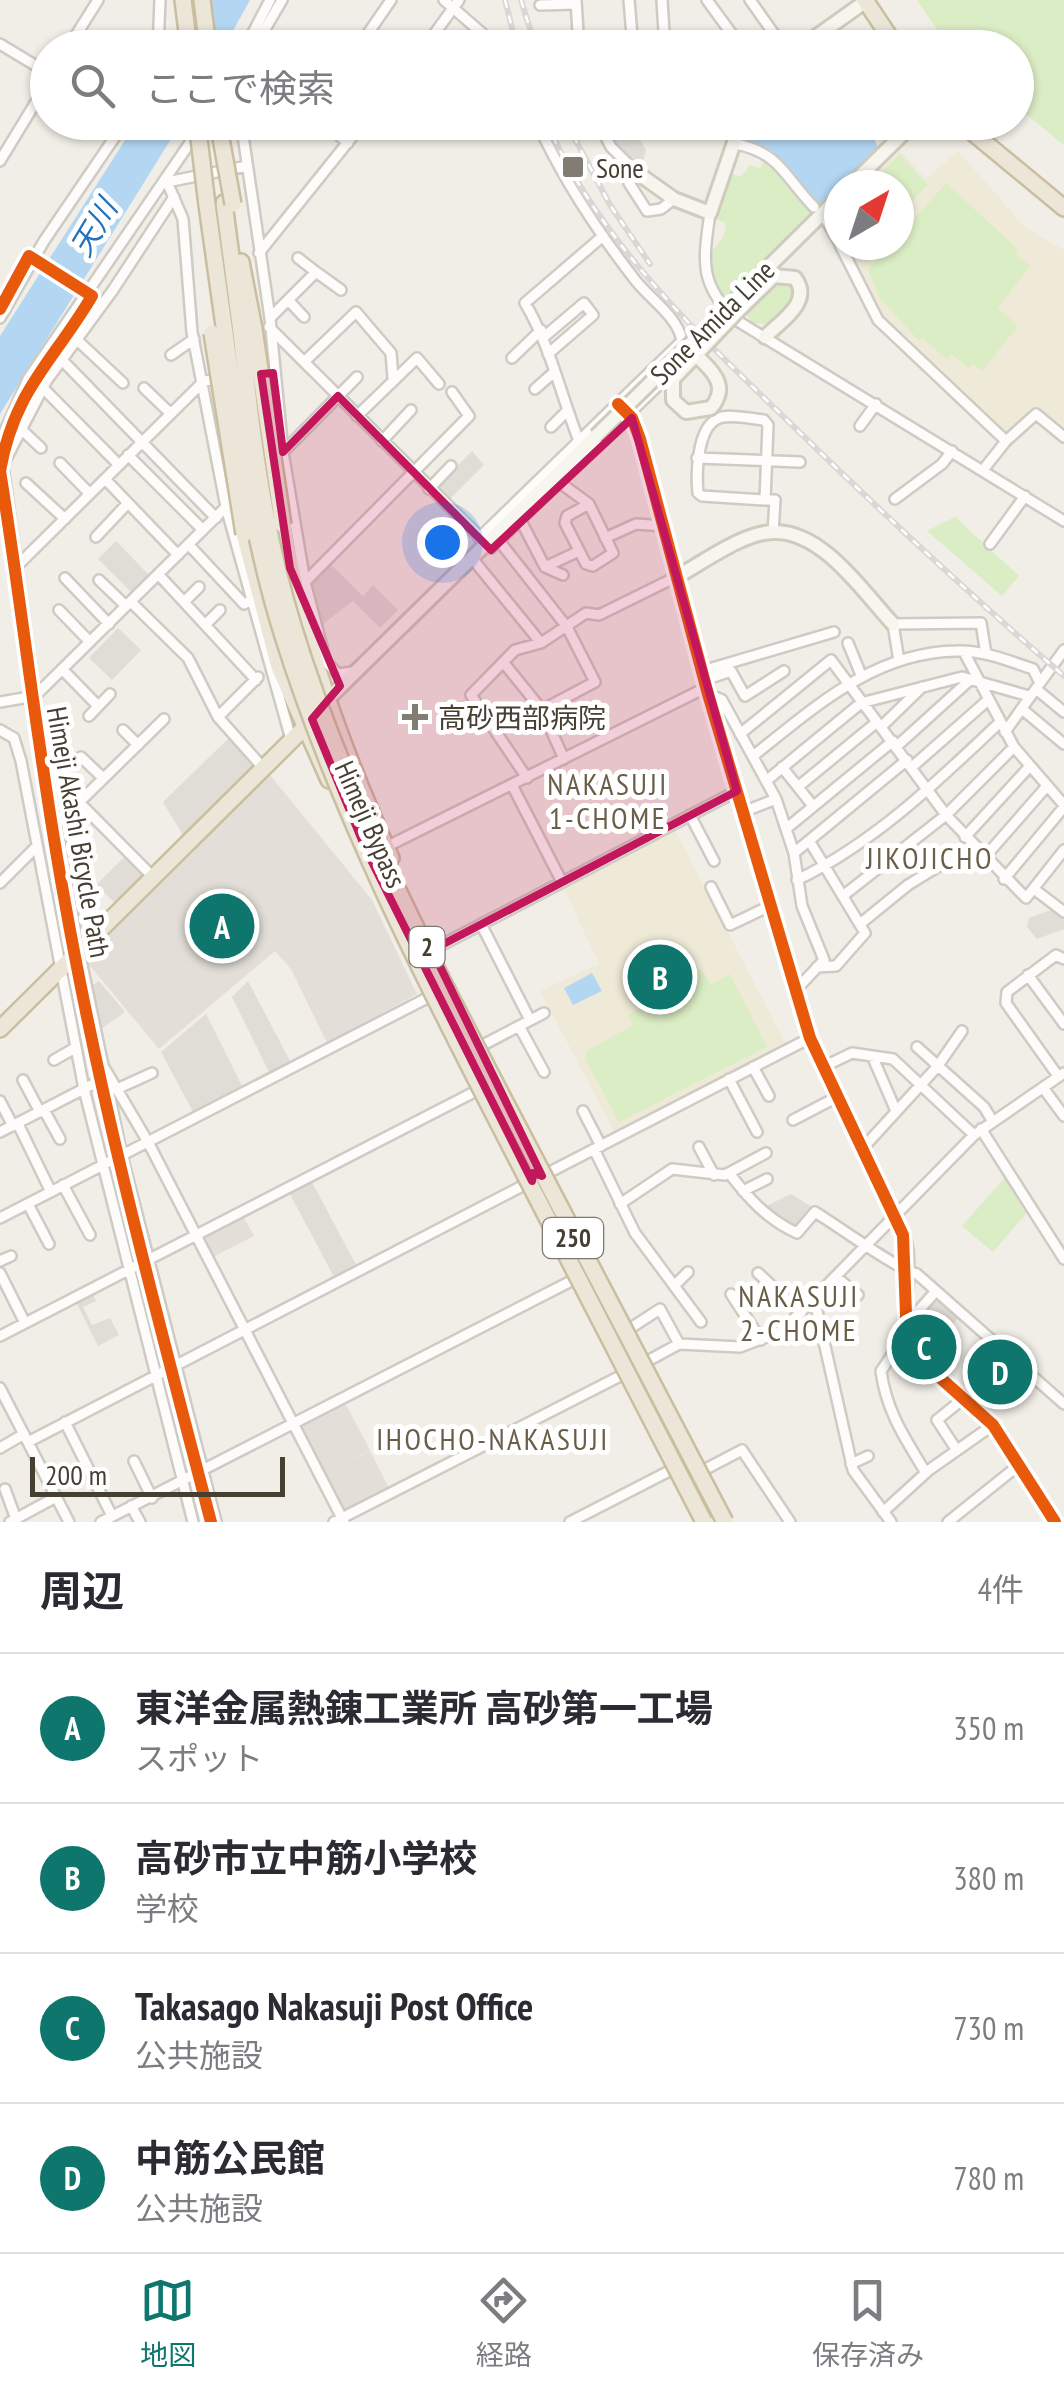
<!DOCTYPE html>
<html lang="ja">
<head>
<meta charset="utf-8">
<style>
	body { margin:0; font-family:"PT Sans Narrow","Noto Sans JP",sans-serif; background:#f2f2f3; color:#2b2b33 }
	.compass { position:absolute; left:824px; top:170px; width:90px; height:90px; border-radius:50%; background:#fff; box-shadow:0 2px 8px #0004; rotate:39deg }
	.scale { position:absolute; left:30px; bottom:25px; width:255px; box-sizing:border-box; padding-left:10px; border:5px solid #464033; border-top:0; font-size:28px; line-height:35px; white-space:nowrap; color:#464033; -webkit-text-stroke:8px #fff; paint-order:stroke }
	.you { position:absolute; left:442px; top:542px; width:35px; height:35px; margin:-25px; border:8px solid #fff; border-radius:50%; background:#1a73e8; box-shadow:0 0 0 15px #1a73e833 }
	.badge { display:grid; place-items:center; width:65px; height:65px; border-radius:50%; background:#0f766e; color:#fff; font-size:32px; font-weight:700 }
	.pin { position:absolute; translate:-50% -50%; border:5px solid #fff; box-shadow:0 2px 10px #0006 }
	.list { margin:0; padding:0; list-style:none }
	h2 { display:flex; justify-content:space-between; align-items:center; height:130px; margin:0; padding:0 40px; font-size:42px }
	h2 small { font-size:32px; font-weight:400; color:#7c7c81 }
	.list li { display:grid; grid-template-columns:65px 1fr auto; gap:30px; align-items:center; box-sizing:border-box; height:150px; padding:0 40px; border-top:2px solid #e1e1e2 }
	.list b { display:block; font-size:38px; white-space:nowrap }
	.list p { margin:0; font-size:32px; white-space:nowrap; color:#7c7c81 }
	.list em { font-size:32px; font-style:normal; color:#7c7c81 }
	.icon { flex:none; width:55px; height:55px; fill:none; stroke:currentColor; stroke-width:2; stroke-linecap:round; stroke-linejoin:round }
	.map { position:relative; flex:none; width:1064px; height:1522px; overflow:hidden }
	.search { position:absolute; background:#fff; box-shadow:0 2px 8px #0004; left:30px; right:30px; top:30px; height:110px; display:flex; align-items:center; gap:25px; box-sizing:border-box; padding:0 35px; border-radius:55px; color:#7c7c81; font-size:38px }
	.sheet { height:730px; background:#fff }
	nav { display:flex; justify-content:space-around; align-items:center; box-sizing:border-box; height:140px; border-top:2px solid #e1e1e2; background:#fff; font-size:28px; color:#7c7c81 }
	nav a { display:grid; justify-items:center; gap:5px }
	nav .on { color:#0f766e }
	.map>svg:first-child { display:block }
</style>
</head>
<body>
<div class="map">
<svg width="1064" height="1522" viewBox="0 0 1064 1522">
	<rect width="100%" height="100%" fill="#f0eee6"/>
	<path fill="#e3dfd8" d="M270,775L372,900L417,994L327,1043L291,969L275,951L159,1049L82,956Z
		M242,1214L254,1236L211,1258L199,1236Z
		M344,1401L370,1450L349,1461L370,1451L389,1488L343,1511L298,1425Z"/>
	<path fill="#efead8" d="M900,151L926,179L958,151L1026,228L1064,250V434L1036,407L1010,436L892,326L876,305L847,245H899V185H865Z
		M675,829L786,1045L614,1131L540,991L599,964L563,887Z"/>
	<path fill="#dbedc4" d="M917,0H1064V145L1017,107L1016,48L949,47Z
		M900,154L928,185L899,214V185H869Z
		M766,157L813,212L728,295H719L713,283L710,254L724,236L726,223L715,219L732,174L741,177L750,165L760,168Z
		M946,183L1018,249L1015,254L1030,266L998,308L1018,326L982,371L973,364L968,368L952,354L947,360L922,337L919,341L879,297L868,269L889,245H899V236Z
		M779,281L792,285L791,302L767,324L751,323L746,311Z
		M955,517L1019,576L1002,596L927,531Z
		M701,969L711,984L730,974L767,1047L619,1122L586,1060L587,1051L633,1025L628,1015L657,999L654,993Z
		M1008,1174L1030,1209L993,1252L962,1226Z"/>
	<path fill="#dfddd6" d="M625,126L634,130L646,150L641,169L615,148L607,133Z
		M472,451L484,465L448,501L435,488Z
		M116,541L151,577L133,594L98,559Z
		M328,562L363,596L373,585L398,610L380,628L353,601L323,624L309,582Z
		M118,628L141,650L112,680L89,658Z
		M231,736L258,766L184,837L163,802Z
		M126,855L145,875L115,903L96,885Z
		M1054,909L1064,917V929L1037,939L1027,927L1029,918Z
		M99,981L125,1012L98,1031L90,987Z
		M248,981L291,1063L270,1074L232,997Z
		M206,1014L242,1086L193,1112L161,1052Z
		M312,1182L356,1265L334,1277L290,1194Z
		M791,1194L815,1209L796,1229L762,1208Z
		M93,1294L96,1301L83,1307L92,1325L110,1318L119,1335L98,1346L76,1302Z
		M936,1296L959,1317L942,1337L918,1316Z"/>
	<path fill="#b3d6f2" d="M206,0H250L224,47L178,48Z
		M865,122L878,147L817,207L774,155L743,142L747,123Z
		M136,123H181L0,414V336Z
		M592,973L602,991L573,1005L564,988Z"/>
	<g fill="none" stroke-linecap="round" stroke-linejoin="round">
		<g stroke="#cecbc4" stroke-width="14">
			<path id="street" d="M444,0L499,48
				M576,0L579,48
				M629,0L633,48
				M662,0L665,48
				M707,0L734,37
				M750,0L784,48
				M540,5L576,4
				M435,33L449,48
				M0,44L48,73
				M68,48L98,0
				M158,48L160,0
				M245,48L270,0
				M254,48L282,0
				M358,48L391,0
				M424,48L459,0
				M241,122L270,318L283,452L305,582L326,662L338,674L352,672
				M323,122L348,143
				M598,122L611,147L636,172L629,183L647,211L661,209L674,199
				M736,144C781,153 785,178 814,207
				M0,161L48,82
				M167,182L183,219L192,332L226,507L292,743
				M167,182L247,166
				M710,213C703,262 699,284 736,320L1064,521
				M826,220L839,242
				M840,245L878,320L1006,441L983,470
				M259,253L364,122
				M298,258L316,272
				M289,301L304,317
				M0,318L44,241L125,122
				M270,318L316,272L341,290
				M269,327L491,548L676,368
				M545,336L584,303L593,315L548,354
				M76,339L123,383
				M171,355L194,339
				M512,358L541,330
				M61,359L216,518
				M304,362L356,312L391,353L393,378
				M43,388L119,465
				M144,388L170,413
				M535,389L552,374
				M357,416L417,358L439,384
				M860,426L876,404
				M551,427L567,411
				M22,430L41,448
				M382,441L411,410
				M579,441C561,395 550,345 525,303L603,236
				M1006,441L1036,414L1064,437
				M0,442L28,379L196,134
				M0,445L36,703L79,951L122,1156L216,1522
				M283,452L357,377
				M128,455L203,530
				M697,458L800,462
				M4,463L47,380L113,290L174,197
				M60,463L90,494
				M105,479L178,555
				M559,482L589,504L613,553L593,566L586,564L565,523L567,516L589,504
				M26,483L65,519
				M429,489L451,466
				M895,499L942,464L952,451
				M765,500L768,425L764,420C751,419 728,413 717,419C697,429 696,474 698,493L702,496L765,500H775L773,532
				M521,521L545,567L563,575
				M96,537L128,503
				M479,538L682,341C678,317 651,300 636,281C597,231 563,180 537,122
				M605,538L636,524L664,526
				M500,542L567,627L595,682L542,710
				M990,544L1025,496
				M189,545L244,604L250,601
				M471,557L541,643
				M17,566L204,381L223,379
				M545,567L579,551
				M158,574L256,680
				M65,578L109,624
				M99,580L126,606
				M305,582L469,416L452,392
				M185,601L199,587
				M131,602L188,658L218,717L265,770
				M59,610L90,642
				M207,623L220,610
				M848,643L861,675
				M964,652L1014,747L1064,805
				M899,661L893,624L981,623L986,654
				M503,662L542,710L564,759
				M62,669L98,706
				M702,671L834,632
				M705,680L731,671L745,696L784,671
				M1040,683L1064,650
				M1036,689L1064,712
				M708,694L810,1038L892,1216
				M708,694L722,700L776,799L794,853L802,906L824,960L795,991
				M0,702L35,696L226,507
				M1022,709L1064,744
				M89,716L110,694
				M218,717L258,677
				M881,727L922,687
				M0,730L14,738L21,761L84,1089L193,1522
				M123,730L138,745
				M740,734L831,660L946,815L1026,898L1064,850
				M897,746L971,679
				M753,756C815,707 874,652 957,651C983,650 1009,661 1033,669L1040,683L1005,732
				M81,757L103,778
				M782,767L813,806
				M912,767L988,700
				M49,772L154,878
				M527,778L471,695L515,650L541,643L586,613L599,615L676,577
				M766,781L861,703L962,677L1029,696
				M512,785L562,882
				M799,786L877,722
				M743,812L776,799
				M690,815L714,861
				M56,825L164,719
				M787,828L893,741
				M965,837L1030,766
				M810,842L865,933L836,966L817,967
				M386,847L707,687L640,439L632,418L618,404
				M794,853L907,760
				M984,858L1047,786
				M1004,879L1064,807
				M797,880C874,843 938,781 999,723
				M0,883L36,847
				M711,887L730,925L770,906
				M1034,889L1064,912
				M844,895L946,815L1014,747
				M481,924L530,1020
				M860,924L908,885L973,845
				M432,950L737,791
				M1028,975L1064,1024
				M519,1026L544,1072
				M479,1047L544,1013
				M917,1047L984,1107L992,1120
				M873,1058L896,1111
				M54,1060L75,1048
				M753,1067L769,1096
				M823,1067L852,1053L893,1059L974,1135
				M105,1069L148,1142L344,1522
				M1058,1076L1006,1003L1007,992L1056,955L1064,959
				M729,1079L757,1132
				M23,1080L40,1112
				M119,1088L152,1073
				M1044,1089L1064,1116
				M0,1101L13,1126
				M44,1110L60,1139
				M583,1111L601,1146
				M793,1120L839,1096
				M18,1124L51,1192
				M981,1129L1064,1259
				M0,1132L105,1078
				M699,1147L714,1175
				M863,1148L937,1067L962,1031
				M594,1149L635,1233L701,1322
				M729,1173C749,1199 767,1219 797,1233L815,1212C838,1226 898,1270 917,1274L1064,1404
				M63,1185L90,1235
				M743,1191L767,1179
				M28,1204L49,1244
				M620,1204L672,1169L725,1175L766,1153
				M0,1218L433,995
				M0,1261L11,1256
				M0,1273L25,1323
				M758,1273L801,1313
				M836,1277L858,1295
				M674,1286L688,1272
				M731,1294L761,1340
				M815,1302L853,1470L891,1522
				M905,1326L936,1291
				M623,1333L660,1309L679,1344
				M0,1336L482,1088
				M907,1341L901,1342L881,1371C886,1411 906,1440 926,1473
				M918,1358L993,1425L1055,1522
				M642,1364L679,1344L740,1347L782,1331L974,1135L1064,1073
				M0,1388L69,1522
				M65,1422L112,1516
				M28,1442L532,1181L539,1183L542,1176L810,1038
				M0,1448L24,1434
				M956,1449L937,1420L963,1399
				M134,1461L152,1498
				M851,1464L868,1456
				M698,1473L742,1450L790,1522
				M5,1489L16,1519
				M131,1506L140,1522
				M883,1512L929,1470L993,1425
				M10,1522L56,1497
				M101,1522L579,1277
				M334,1522L630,1371
				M570,1522L679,1466
				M948,1522L1019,1465"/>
		</g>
		<g stroke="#cfcbbd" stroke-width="18">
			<path id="secondary" d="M800,48L866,1
				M636,172L674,199L710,213L741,122
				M851,185L915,122
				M33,258L86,293
				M729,306L839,197
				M736,313L774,276L795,278C813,302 781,321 765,337
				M676,577C703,563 743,532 774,532C823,531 863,592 893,624
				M707,687L708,694
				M328,699L596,436
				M892,1216C925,1255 888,1317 918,1358"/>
		</g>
		<g stroke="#cabea0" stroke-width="20">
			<path id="highway" d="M183,0L189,48
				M202,0L208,48
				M865,0L897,48
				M960,122L1064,208
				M224,203L241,332
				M207,205L225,333
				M241,262L254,329
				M283,525C301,639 344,753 391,858
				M244,534L279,667L329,780
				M0,1029L310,722"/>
		</g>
		<use href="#street" stroke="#fdfcfb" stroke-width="9"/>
		<use href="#secondary" stroke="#f6f5ee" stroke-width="12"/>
		<use href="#highway" stroke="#ece6d8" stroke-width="15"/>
		<g stroke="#d8d8d7" stroke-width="6">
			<path id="rail" d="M505,0L517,48
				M521,0L536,48
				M546,122C602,245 694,330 789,422C878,509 969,594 1064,676
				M566,122L610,205L650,264
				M0,495C40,846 117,1181 206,1522"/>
		</g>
		<use href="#rail" stroke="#fff" stroke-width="2.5" stroke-dasharray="8" stroke-linecap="butt"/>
		<g stroke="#cfcbbd" stroke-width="18" stroke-linecap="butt">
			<path id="secondary-bridge" d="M701,360C717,375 727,389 711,408L686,412L673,400V379L736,313
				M596,436L729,306"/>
		</g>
		<g stroke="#cabea0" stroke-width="20" stroke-linecap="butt">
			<path id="highway-bridge" d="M197,122L207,205
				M218,122L233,204
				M254,329L283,525
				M241,332C251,432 264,533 294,629C346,798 429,957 511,1113C582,1249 654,1386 725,1522
				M212,333L244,534
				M225,333C238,435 252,538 283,636C338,811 423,977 507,1140C573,1267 638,1395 704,1522"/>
		</g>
		<use href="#secondary-bridge" stroke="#f6f5ee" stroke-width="12"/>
		<use href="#highway-bridge" stroke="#ece6d8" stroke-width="15"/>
		<g stroke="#fff" stroke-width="19">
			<path id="cycleway" d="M0,309L29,256L92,296C53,362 14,390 0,471C23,613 38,756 64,897C101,1108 157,1315 211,1522
				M618,404L632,418L640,439L708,694L810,1038L903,1235L907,1341L918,1358L993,1425L1055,1522"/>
		</g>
		<use href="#cycleway" stroke="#e8590c" stroke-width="12"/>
	</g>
	<path fill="#c2185b" fill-opacity="0.2" stroke="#c2185b" stroke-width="8" stroke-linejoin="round" d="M273,373L283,452L338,396L491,550L632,418L737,791L432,950L542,1176L533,1173L532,1181L366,850L312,719L340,686L290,568L261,374Z"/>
	<g fill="#827d72" stroke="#fff" stroke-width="4">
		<rect x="561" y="155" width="24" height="24" rx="5"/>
		<path d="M410 702h10v10h10v10h-10v10h-10v-10h-10v-10h10z"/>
	</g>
	<g text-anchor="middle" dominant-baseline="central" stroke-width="10" stroke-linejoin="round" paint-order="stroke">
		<g fill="#fff" stroke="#7e7970" stroke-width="2.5">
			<rect x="409.5" y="927" width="35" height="40" rx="8"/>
			<rect x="543" y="1218" width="60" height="40" rx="8"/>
		</g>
		<g font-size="25" font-weight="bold" fill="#464033">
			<text x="427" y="947">2</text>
			<text x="573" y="1238">250</text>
		</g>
		<g font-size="28" fill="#464033" stroke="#fff" text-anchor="start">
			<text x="596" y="167">Sone</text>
			<text x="438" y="717">高砂西部病院</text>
		</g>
		<g font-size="28" fill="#464033" stroke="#fff">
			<text transform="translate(712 322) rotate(-45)">Sone Amida Line</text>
			<text transform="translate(371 824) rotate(66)">Himeji Bypass</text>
			<text transform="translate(79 832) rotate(80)">Himeji Akashi Bicycle Path</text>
		</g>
		<g font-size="30" font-style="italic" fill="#2372bb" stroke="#fff">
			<text transform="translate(93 227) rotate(-59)">天川</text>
		</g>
		<g font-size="30" letter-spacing="2.5" fill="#6a5e49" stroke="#fff">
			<text x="608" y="783">NAKASUJI<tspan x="608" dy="34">1-CHOME</tspan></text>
			<text x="930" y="857">JIKOJICHO</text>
			<text x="799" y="1295">NAKASUJI<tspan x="799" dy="34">2-CHOME</tspan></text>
			<text x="493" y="1438">IHOCHO-NAKASUJI</text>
		</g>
	</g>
</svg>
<svg class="compass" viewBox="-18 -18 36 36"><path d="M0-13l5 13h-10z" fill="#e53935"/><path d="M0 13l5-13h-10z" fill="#7c7c81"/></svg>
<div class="scale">200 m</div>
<div class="you"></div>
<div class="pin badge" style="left:222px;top:926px">A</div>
<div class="pin badge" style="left:660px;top:977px">B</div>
<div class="pin badge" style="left:924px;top:1347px">C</div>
<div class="pin badge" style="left:1000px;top:1372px">D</div>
<div class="search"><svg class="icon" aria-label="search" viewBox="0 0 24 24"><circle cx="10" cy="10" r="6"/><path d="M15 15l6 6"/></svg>ここで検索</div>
</div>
<section class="sheet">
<h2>周辺<small>4件</small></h2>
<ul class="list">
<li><span class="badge">A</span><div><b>東洋金属熱錬工業所 高砂第一工場</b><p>スポット</p></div><em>350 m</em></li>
<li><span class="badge">B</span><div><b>高砂市立中筋小学校</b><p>学校</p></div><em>380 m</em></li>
<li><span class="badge">C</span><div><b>Takasago Nakasuji Post Office</b><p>公共施設</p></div><em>730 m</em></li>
<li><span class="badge">D</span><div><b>中筋公民館</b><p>公共施設</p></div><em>780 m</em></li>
</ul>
</section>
<nav>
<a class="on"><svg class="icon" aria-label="map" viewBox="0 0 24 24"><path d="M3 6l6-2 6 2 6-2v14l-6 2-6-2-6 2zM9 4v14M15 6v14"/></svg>地図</a>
<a><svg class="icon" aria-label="directions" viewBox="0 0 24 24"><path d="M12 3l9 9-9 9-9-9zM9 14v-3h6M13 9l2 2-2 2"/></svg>経路</a>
<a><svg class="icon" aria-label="saved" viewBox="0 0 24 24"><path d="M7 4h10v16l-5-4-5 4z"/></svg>保存済み</a>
</nav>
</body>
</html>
